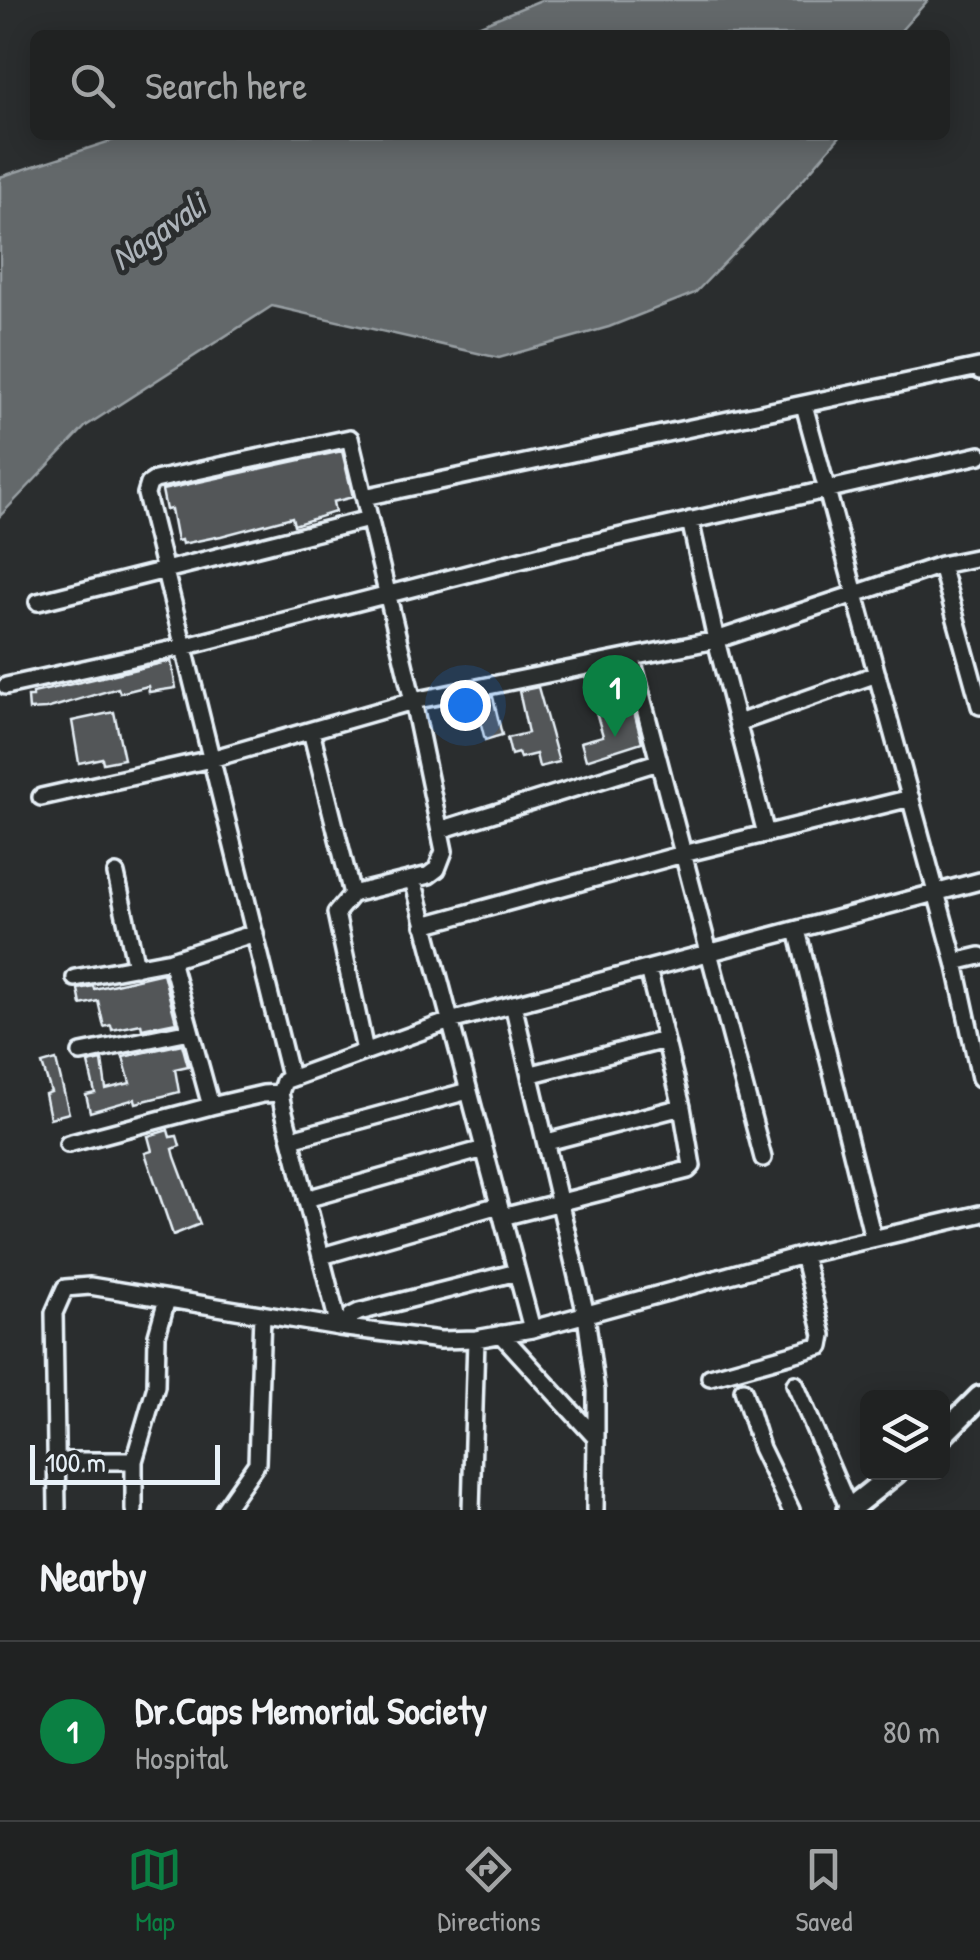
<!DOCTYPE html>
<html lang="en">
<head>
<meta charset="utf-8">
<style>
	body { margin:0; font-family:"Patrick Hand",sans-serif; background:#2d2f2f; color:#f1f3f6 }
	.controls { position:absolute; right:30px; bottom:30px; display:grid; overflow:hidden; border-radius:15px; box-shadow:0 5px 25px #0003 }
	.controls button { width:90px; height:90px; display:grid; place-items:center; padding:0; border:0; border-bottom:2px solid #3d3f40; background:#202222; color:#f1f3f6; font:50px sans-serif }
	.scale { position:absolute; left:30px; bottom:25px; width:190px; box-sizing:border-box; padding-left:10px; border:5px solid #e8f1f8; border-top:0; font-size:28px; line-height:35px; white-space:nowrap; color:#e8f1f8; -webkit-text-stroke:8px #2a2d2e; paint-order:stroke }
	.you { position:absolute; left:465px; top:705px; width:35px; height:35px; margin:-25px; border:8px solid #fff; border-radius:50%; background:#1a73e8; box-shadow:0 0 0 15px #1a73e833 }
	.badge { display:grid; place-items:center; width:65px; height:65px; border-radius:50%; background:#0b8043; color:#fff; font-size:32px; font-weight:700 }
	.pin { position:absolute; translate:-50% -82px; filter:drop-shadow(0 2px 5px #0008) }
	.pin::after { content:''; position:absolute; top:52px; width:35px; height:30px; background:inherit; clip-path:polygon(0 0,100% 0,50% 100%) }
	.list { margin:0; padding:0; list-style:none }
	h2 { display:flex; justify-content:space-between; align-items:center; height:130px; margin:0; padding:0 40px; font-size:42px }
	h2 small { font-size:32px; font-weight:400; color:#a2a4a5 }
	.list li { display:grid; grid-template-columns:65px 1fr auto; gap:30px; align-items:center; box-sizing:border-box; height:180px; padding:0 40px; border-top:2px solid #3d3f40 }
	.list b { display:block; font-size:38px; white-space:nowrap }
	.list p { margin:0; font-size:32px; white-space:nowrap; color:#a2a4a5 }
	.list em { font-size:32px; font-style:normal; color:#a2a4a5 }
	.icon { flex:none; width:55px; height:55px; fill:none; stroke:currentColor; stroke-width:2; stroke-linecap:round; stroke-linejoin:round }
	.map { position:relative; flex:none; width:980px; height:1510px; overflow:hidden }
	.search { position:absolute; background:#202222; box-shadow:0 5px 25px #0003; left:30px; right:30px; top:30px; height:110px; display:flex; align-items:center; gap:25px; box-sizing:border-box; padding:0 35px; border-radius:15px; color:#a2a4a5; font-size:38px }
	.sheet { height:310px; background:#202222 }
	nav { display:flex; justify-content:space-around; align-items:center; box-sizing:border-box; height:140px; border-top:2px solid #3d3f40; background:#202222; font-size:28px; color:#a2a4a5 }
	nav a { display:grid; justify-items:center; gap:5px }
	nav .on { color:#0b8043 }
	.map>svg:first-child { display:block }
</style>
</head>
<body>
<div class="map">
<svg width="980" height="1510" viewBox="0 0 980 1510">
	<rect width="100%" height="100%" fill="#2a2d2e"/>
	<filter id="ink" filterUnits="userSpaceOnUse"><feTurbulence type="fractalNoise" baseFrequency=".01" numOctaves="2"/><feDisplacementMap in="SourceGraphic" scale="20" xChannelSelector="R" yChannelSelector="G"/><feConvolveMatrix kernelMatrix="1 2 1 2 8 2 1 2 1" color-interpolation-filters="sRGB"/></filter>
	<g filter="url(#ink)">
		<path fill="#63686b" stroke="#989fa3" stroke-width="2.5" d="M541,0H928L897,35H456Z
			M129,135H841L785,200L695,293L609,327L499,358L272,306L86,426L0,516V177Z"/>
		<path fill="#535759" stroke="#e8f1f8" stroke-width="2.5" d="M342,451L353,497L333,502L335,512L294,525L292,517L221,536L182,544L181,540L177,541L171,509L166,510L162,490Z
			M171,661L176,688L149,692L148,686L120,693L118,688L46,709L29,710L28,697H33V693Z
			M605,674L614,711L633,708L642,742L586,760L581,742L603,736L586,678Z
			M538,687L559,762L539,767L536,754L520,758L518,753L511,755L507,738L528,733L519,691Z
			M493,697L502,735L485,740L475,701Z
			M114,712L124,759L103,763L102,758L79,763L72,721Z
			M163,973L176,1022L142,1029L141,1024L112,1030L111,1025L104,1027L98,1001L81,1005L78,989L93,986L94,989Z
			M182,1044L188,1066L175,1069L179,1092L136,1103L135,1099L90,1112L86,1095L95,1093L88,1063L102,1060L106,1089L130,1083L123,1057Z
			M56,1060L69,1113L50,1118L45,1094L51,1092L42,1064Z
			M168,1130L170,1137L177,1136L180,1146L173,1149L175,1157L200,1224L173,1235L145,1153L152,1151L148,1136Z"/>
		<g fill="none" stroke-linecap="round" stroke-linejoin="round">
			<g stroke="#e8f1f8" stroke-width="22">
				<path id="minor" d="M364,497C569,452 774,412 979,367L980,371
					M690,520L716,640L766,834
					M980,557L941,565L855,594L955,962L980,1078
					M941,565L980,706
					M38,602L369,519
					M632,659L763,1158
					M6,686L183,647L560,550L980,455
					M738,723L877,674
					M311,731L352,894
					M41,797L211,759L413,701L716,640L855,594L804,405
					M440,830L658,762
					M116,874L136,967
					M413,880L532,1329
					M424,925L683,854L911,798
					M797,930L873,1238
					M171,960L255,933
					M955,962L980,956
					M75,978L171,960L211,1106L263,1094L280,1093
					M513,1004L586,1315L596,1391V1438
					M81,1053L190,1031
					M532,1074L665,1040
					M290,1077L146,494L149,484L155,480L350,438L413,701L444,851L437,869L429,875L352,894L336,913L365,1051
					M291,1139L468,1091
					M547,1142L682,1107
					M68,1144L211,1106
					M306,1199L484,1149
					M502,1217L688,1170L692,1166L682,1107L648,969
					M322,1256L499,1205
					M339,1327L283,1108L280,1093L284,1081L450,1021L980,881
					M347,1328L351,1316L359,1312L517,1272
					M501,1334L596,1438L595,1510
					M710,1377L821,1346L823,1335L803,1255
					M795,1384L849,1509
					M743,1390L761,1448L791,1510
					M57,1461H134
					M57,1510L54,1313L65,1288L90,1286L339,1327L440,1340L476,1339L532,1329L803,1255L980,1214
					M134,1510V1461L156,1386L157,1335L167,1299
					M224,1510L257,1463L262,1314
					M471,1510L476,1339"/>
			</g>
			<g stroke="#e8f1f8" stroke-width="28">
				<path id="secondary" d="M942,1435L980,1397
					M848,1510L896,1472"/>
			</g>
			<use href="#minor" stroke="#2a2d2e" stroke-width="15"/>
			<use href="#secondary" stroke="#2a2d2e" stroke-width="20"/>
		</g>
	</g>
	<g text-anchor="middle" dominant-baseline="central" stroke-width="10" stroke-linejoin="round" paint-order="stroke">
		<g font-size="35" font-style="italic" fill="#acb3b9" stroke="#2a2d2e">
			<text transform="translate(158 231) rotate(-35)">Nagavali</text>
		</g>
	</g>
</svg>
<div class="controls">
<button><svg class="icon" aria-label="layers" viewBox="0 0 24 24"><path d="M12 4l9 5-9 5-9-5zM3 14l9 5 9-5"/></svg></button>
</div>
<div class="scale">100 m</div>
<div class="you"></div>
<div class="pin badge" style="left:615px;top:737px">1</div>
<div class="search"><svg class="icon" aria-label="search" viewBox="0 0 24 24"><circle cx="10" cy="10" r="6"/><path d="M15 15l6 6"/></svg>Search here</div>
</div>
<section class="sheet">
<h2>Nearby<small></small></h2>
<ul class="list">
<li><span class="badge">1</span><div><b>Dr.Caps Memorial Society</b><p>Hospital</p></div><em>80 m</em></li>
</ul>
</section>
<nav>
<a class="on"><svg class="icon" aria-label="map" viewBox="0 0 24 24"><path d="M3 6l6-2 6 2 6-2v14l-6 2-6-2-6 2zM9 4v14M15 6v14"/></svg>Map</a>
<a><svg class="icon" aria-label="directions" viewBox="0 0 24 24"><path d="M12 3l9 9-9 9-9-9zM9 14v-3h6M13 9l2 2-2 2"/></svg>Directions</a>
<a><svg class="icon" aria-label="saved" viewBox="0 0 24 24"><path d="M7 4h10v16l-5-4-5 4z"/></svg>Saved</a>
</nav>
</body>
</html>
